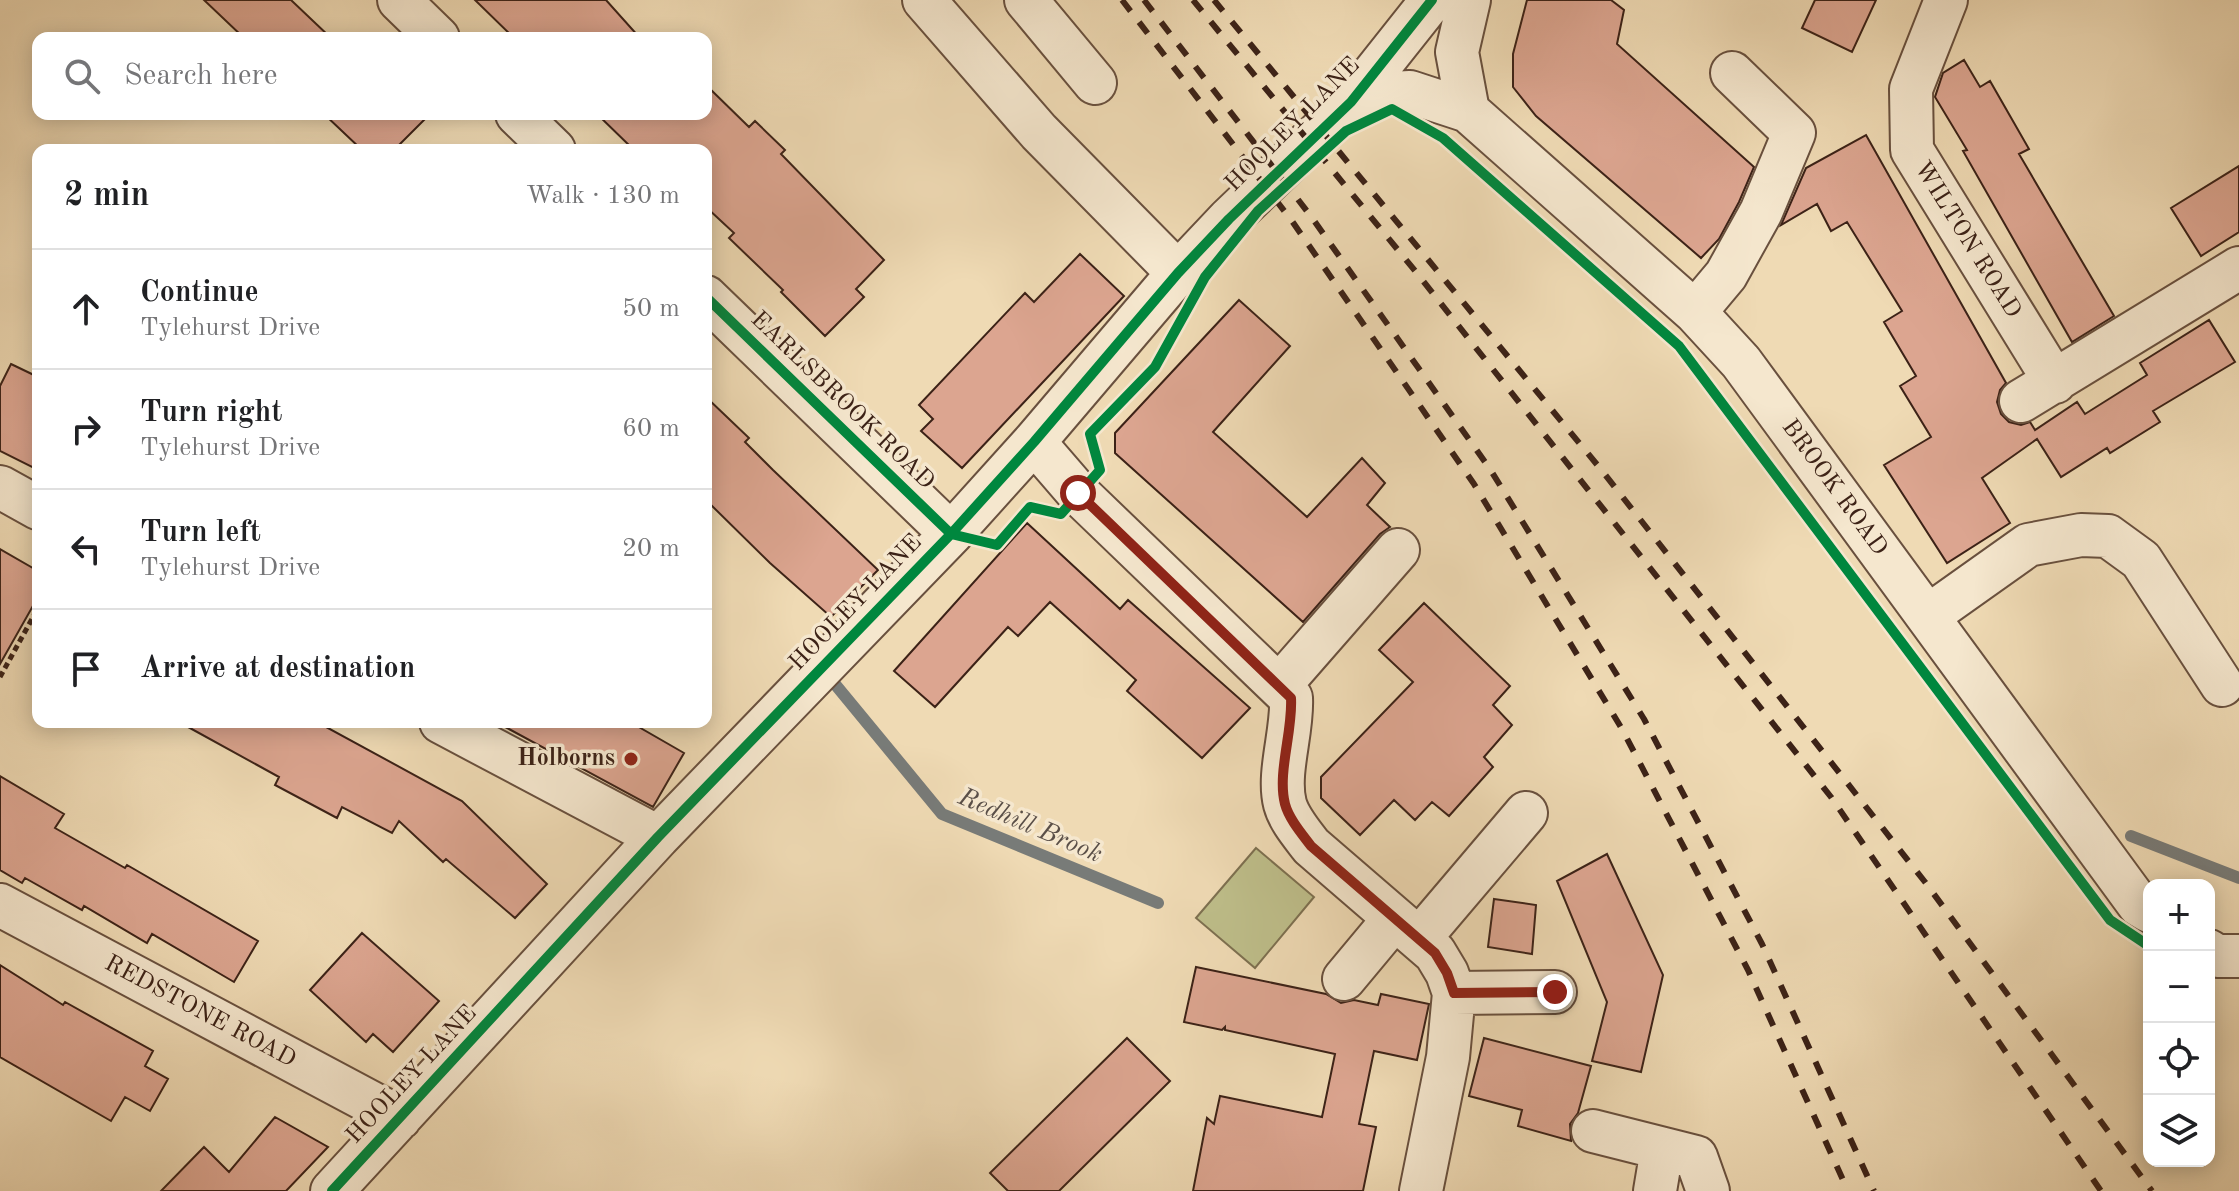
<!DOCTYPE html>
<html lang="en">
<head>
<meta charset="utf-8">
<style>
	body { margin:0; font-family:"Old Standard TT",serif; background:#f2f2f2; color:#202124 }
	.controls { position:absolute; right:24px; bottom:24px; display:grid; overflow:hidden; border-radius:16px; box-shadow:0 4px 20px #0003 }
	.controls button { width:72px; height:72px; display:grid; place-items:center; padding:0; border:0; border-bottom:2px solid #e0e0e0; background:#fff; color:#202124; font:40px sans-serif }
	.stop { position:absolute; width:24px; height:24px; margin:-18px; border:6px solid #8f2418; border-radius:50%; background:#fff }
	.stop.end { background:#8f2418; border-color:#fff; box-shadow:0 2px 8px #0008 }
	.list { margin:0; padding:0; list-style:none }
	h2 { display:flex; justify-content:space-between; align-items:center; height:104px; margin:0; padding:0 32px; font-size:34px }
	h2 small { font-size:26px; font-weight:400; color:#757577 }
	.list li { display:grid; grid-template-columns:52px 1fr auto; gap:24px; align-items:center; box-sizing:border-box; height:120px; padding:0 32px; border-top:2px solid #e0e0e0 }
	.list b { display:block; font-size:30px; white-space:nowrap }
	.list p { margin:0; font-size:26px; white-space:nowrap; color:#757577 }
	.list em { font-size:26px; font-style:normal; color:#757577 }
	.icon { flex:none; width:44px; height:44px; fill:none; stroke:currentColor; stroke-width:2; stroke-linecap:round; stroke-linejoin:round }
	.map { position:relative; flex:none; width:2239px; height:1191px; overflow:hidden }
	.search { position:absolute; background:#fff; box-shadow:0 4px 20px #0003; left:32px; top:32px; width:680px; height:88px; display:flex; align-items:center; gap:20px; box-sizing:border-box; padding:0 28px; border-radius:16px; color:#757577; font-size:30px }
	.panel { position:absolute; background:#fff; box-shadow:0 4px 20px #0003; left:32px; top:144px; width:680px; height:584px; border-radius:16px }
	.map>svg:first-child { display:block }
</style>
</head>
<body>
<div class="map">
<svg width="2239" height="1191" viewBox="0 0 2239 1191">
	<rect width="100%" height="100%" fill="#efdab4"/>
	<filter id="stains"><feTurbulence type="fractalNoise" baseFrequency=".0025" numOctaves="4"/><feColorMatrix values="0 0 0 0 .2 0 0 0 0 .09 0 0 0 0 .02 0 0 0 .5 -.17"/></filter>
	<radialGradient id="worn" r=".72"><stop offset=".6" stop-color="#630" stop-opacity="0"/><stop offset="1" stop-color="#630" stop-opacity=".3"/></radialGradient>
	<path fill="#bebe8a" stroke="#7d7050" stroke-width="2" d="M1256,848L1314,897L1255,968L1196,918Z"/>
	<g fill="none" stroke-linecap="round" stroke-linejoin="round">
		<path stroke="#787b78" stroke-width="12" d="M825,672L942,814L1158,903
			M2131,836L2239,878"/>
	</g>
	<path fill="#dca590" stroke="#3c2217" stroke-width="2" d="M204,0H291L331,38H244Z
		M475,0H606L640,38H514Z
		M1527,0H1611L1624,10L1617,44L1754,167L1739,202L1719,239L1701,258L1536,116L1513,87V54Z
		M1815,0H1876L1852,52L1802,28Z
		M1964,60L1980,87L1990,81L2029,149L2019,154L2114,316L2072,342L1963,151L1967,150L1935,97L1943,73Z
		M706,85L749,127L755,121L785,150L781,154L884,260L856,289L864,297L825,336L781,292L783,290L729,238L734,233L706,207V150H634L597,114H706Z
		M324,114H430L394,150H362Z
		M1866,135L2006,383L2000,390L1997,402L2001,414L2009,422L2021,425L2030,422L2035,430L2077,402L2085,414L2147,375L2140,363L2209,320L2235,362L2153,411L2160,422L2110,453L2107,448L2061,477L2037,439L1982,478L2010,523L1947,563L1884,465L1931,437L1900,386L1916,376L1884,322L1902,311L1847,222L1831,231L1817,204L1781,225L1806,168Z
		M2239,166V232L2201,256L2171,208Z
		M1080,254L1124,296L962,468L921,431L933,419L919,405L1025,293L1034,302Z
		M1239,300L1290,346L1213,432L1307,517L1362,458L1385,483L1367,505L1390,527L1380,534L1303,622L1115,453V433Z
		M11,364L38,377V470L0,451V386Z
		M706,397L749,438L745,442L773,470L878,570L831,617L770,563L706,500Z
		M1027,523L1120,609L1128,600L1250,708L1202,758L1127,691L1136,680L1050,602L1018,636L1008,627L935,707L894,671Z
		M0,549L38,571V597L0,664Z
		M1424,603L1510,686L1493,705L1512,725L1484,757L1493,767L1449,816L1432,802L1415,820L1394,800L1360,835L1321,798V777L1413,682L1379,650Z
		M179,722H317L462,801L547,884L515,918L446,859L443,862L399,821L392,833L342,807L337,818L275,785L279,777Z
		M496,722H630L684,753L653,807Z
		M0,776L64,814L55,828L125,868L127,865L258,941L234,982L152,934L147,943L84,906L82,910L25,878L22,883L0,870Z
		M1607,854L1663,975L1641,1072L1592,1061L1607,1002L1557,881Z
		M1494,899L1536,905L1532,954L1488,947Z
		M362,933L439,1001L393,1052L373,1034L366,1042L310,990Z
		M0,965L63,1005L65,1002L153,1051L145,1066L168,1079L150,1111L125,1097L111,1121L0,1057Z
		M1196,967L1326,994L1341,1003L1354,1000L1378,1005L1381,994L1429,1004L1417,1060L1374,1051L1359,1124L1376,1127L1363,1191H1193L1207,1118L1214,1124L1220,1096L1322,1117L1335,1054L1225,1030V1027L1222,1030L1184,1022Z
		M1127,1038L1170,1081L1059,1191H1008L990,1173Z
		M1484,1038L1591,1066L1578,1113L1570,1124L1571,1141L1518,1126L1522,1110L1469,1096Z
		M275,1117L328,1147L286,1191H161L204,1147L229,1172Z"/>
	<g fill="none" stroke-linecap="round" stroke-linejoin="round">
		<g stroke="#69503e" stroke-width="46">
			<path id="minor" d="M399,0L438,38
				M924,0L1039,132L1178,273
				M1026,0L1095,83
				M1946,0L1911,89L1912,150L2055,382
				M1351,102L1375,94L1410,92L1468,111L1695,312L1741,362L2139,905L2149,911
				M1468,111L1457,52L1469,0
				M517,114L554,150
				M706,297L951,534
				M1695,312L1726,275L1761,212L1794,133L1732,73
				M2021,401L2239,268
				M1034,442L1078,493L1291,698C1293,731 1277,773 1285,804C1289,819 1302,834 1311,846L1435,953L1447,973L1454,993L1448,1057L1421,1191
				M0,487L38,508
				M1928,616L2028,545L2081,535L2108,536L2141,560L2222,685
				M1280,685L1398,550
				M441,722L658,837
				M0,905L400,1118
				M1419,939L1526,813
				M2209,951L2217,956H2239
				M1344,979L1394,919
				M1454,993L1555,992
				M1593,1131L1696,1157L1708,1191
				M332,1191L658,837L951,534L1034,442L1178,273L1229,219L1351,102L1432,0
				M1655,1191L1662,1149"/>
		</g>
		<path stroke="#3c2217" stroke-width="5" stroke-dasharray="6 4" stroke-linecap="butt" d="M0,677L38,608"/>
		<use href="#minor" stroke="#f5e7ce" stroke-width="42"/>
		<path stroke="#3c2217" stroke-width="6" stroke-dasharray="14 14" stroke-linecap="butt" d="M1122,0L1292,221L1474,484L1622,729L1748,970L1848,1191
			M1144,0L1310,215L1490,469L1644,719L1762,944L1874,1191
			M1193,0L1416,272L1831,797L2101,1191
			M1214,0L1599,467L1925,882L2152,1191"/>
		<g stroke="#f5e7ce" stroke-width="15">
			<path id="cycleway" d="M706,297L951,534
				M951,534L997,545L1030,507L1061,514L1100,470L1090,434L1155,367L1205,277L1258,211L1346,131L1392,109L1443,138L1679,346L2110,920L2149,946
				M332,1191L658,837L951,534L1034,442L1178,273L1229,219L1351,102L1432,0"/>
		</g>
		<use href="#cycleway" stroke="#00873e" stroke-width="10"/>
	</g>
	<g fill="none" stroke-linecap="round" stroke-linejoin="round">
		<path stroke="#8f2418" stroke-width="10" d="M1078,493L1291,698C1293,731 1277,773 1285,804C1289,819 1302,834 1311,846L1435,953L1447,973L1454,993L1555,992"/>
	</g>
	<circle fill="#8f2418" stroke="#f5e7ce" stroke-width="3" cx="631" cy="759" r="8"/>
	<g text-anchor="middle" dominant-baseline="central" stroke-width="7" stroke-linejoin="round" paint-order="stroke">
		<g font-size="24" fill="#3c2217" stroke="#f5e7ce">
			<text transform="translate(1293 125) rotate(-45)">HOOLEY LANE</text>
			<text transform="translate(1967 240) rotate(58)">WILTON ROAD</text>
			<text transform="translate(842 401) rotate(44)">EARLSBROOK ROAD</text>
			<text transform="translate(1834 488) rotate(54)">BROOK ROAD</text>
			<text transform="translate(856 603) rotate(-46)">HOOLEY LANE</text>
			<text transform="translate(200 1012) rotate(28)">REDSTONE ROAD</text>
			<text transform="translate(412 1075) rotate(-47)">HOOLEY LANE</text>
		</g>
		<g font-size="24" font-weight="bold" fill="#3c2217" stroke="#f5e7ce" text-anchor="end">
			<text x="615" y="759">Holborns</text>
		</g>
		<g font-size="26" font-style="italic" fill="#5a4f48" stroke="#f5e7ce">
			<text transform="translate(1030 826) rotate(23)">Redhill Brook</text>
		</g>
	</g>
	<rect width="100%" height="100%" filter="url(#stains)"/>
	<rect width="100%" height="100%" fill="url(#worn)"/>
</svg>
<div class="controls">
<button>+</button>
<button>−</button>
<button><svg class="icon" aria-label="locate" viewBox="0 0 24 24"><circle cx="12" cy="12" r="6"/><path d="M12 2v4M12 18v4M2 12h4M18 12h4"/></svg></button>
<button><svg class="icon" aria-label="layers" viewBox="0 0 24 24"><path d="M12 4l9 5-9 5-9-5zM3 14l9 5 9-5"/></svg></button>
</div>
<div class="stop" style="left:1078px;top:493px"></div>
<div class="stop end" style="left:1555px;top:992px"></div>
<div class="search"><svg class="icon" aria-label="search" viewBox="0 0 24 24"><circle cx="10" cy="10" r="6"/><path d="M15 15l6 6"/></svg>Search here</div>
<section class="panel">
<h2>2 min<small>Walk · 130 m</small></h2>
<ul class="list">
<li><svg class="icon" aria-label="ahead" viewBox="0 0 24 24"><path d="M12 20V5M6 11l6-6 6 6"/></svg><div><b>Continue</b><p>Tylehurst Drive</p></div><em>50 m</em></li>
<li><svg class="icon" aria-label="right" viewBox="0 0 24 24"><path d="M7 20v-9h11M14 6l5 5-5 5"/></svg><div><b>Turn right</b><p>Tylehurst Drive</p></div><em>60 m</em></li>
<li><svg class="icon" aria-label="left" viewBox="0 0 24 24"><path d="M17 20v-9H6M10 6l-5 5 5 5"/></svg><div><b>Turn left</b><p>Tylehurst Drive</p></div><em>20 m</em></li>
<li><svg class="icon" aria-label="arrive" viewBox="0 0 24 24"><path d="M6 21V4h12l-3 4 3 4H6"/></svg><div><b>Arrive at destination</b></div></li>
</ul>
</section>
</div>
</body>
</html>
